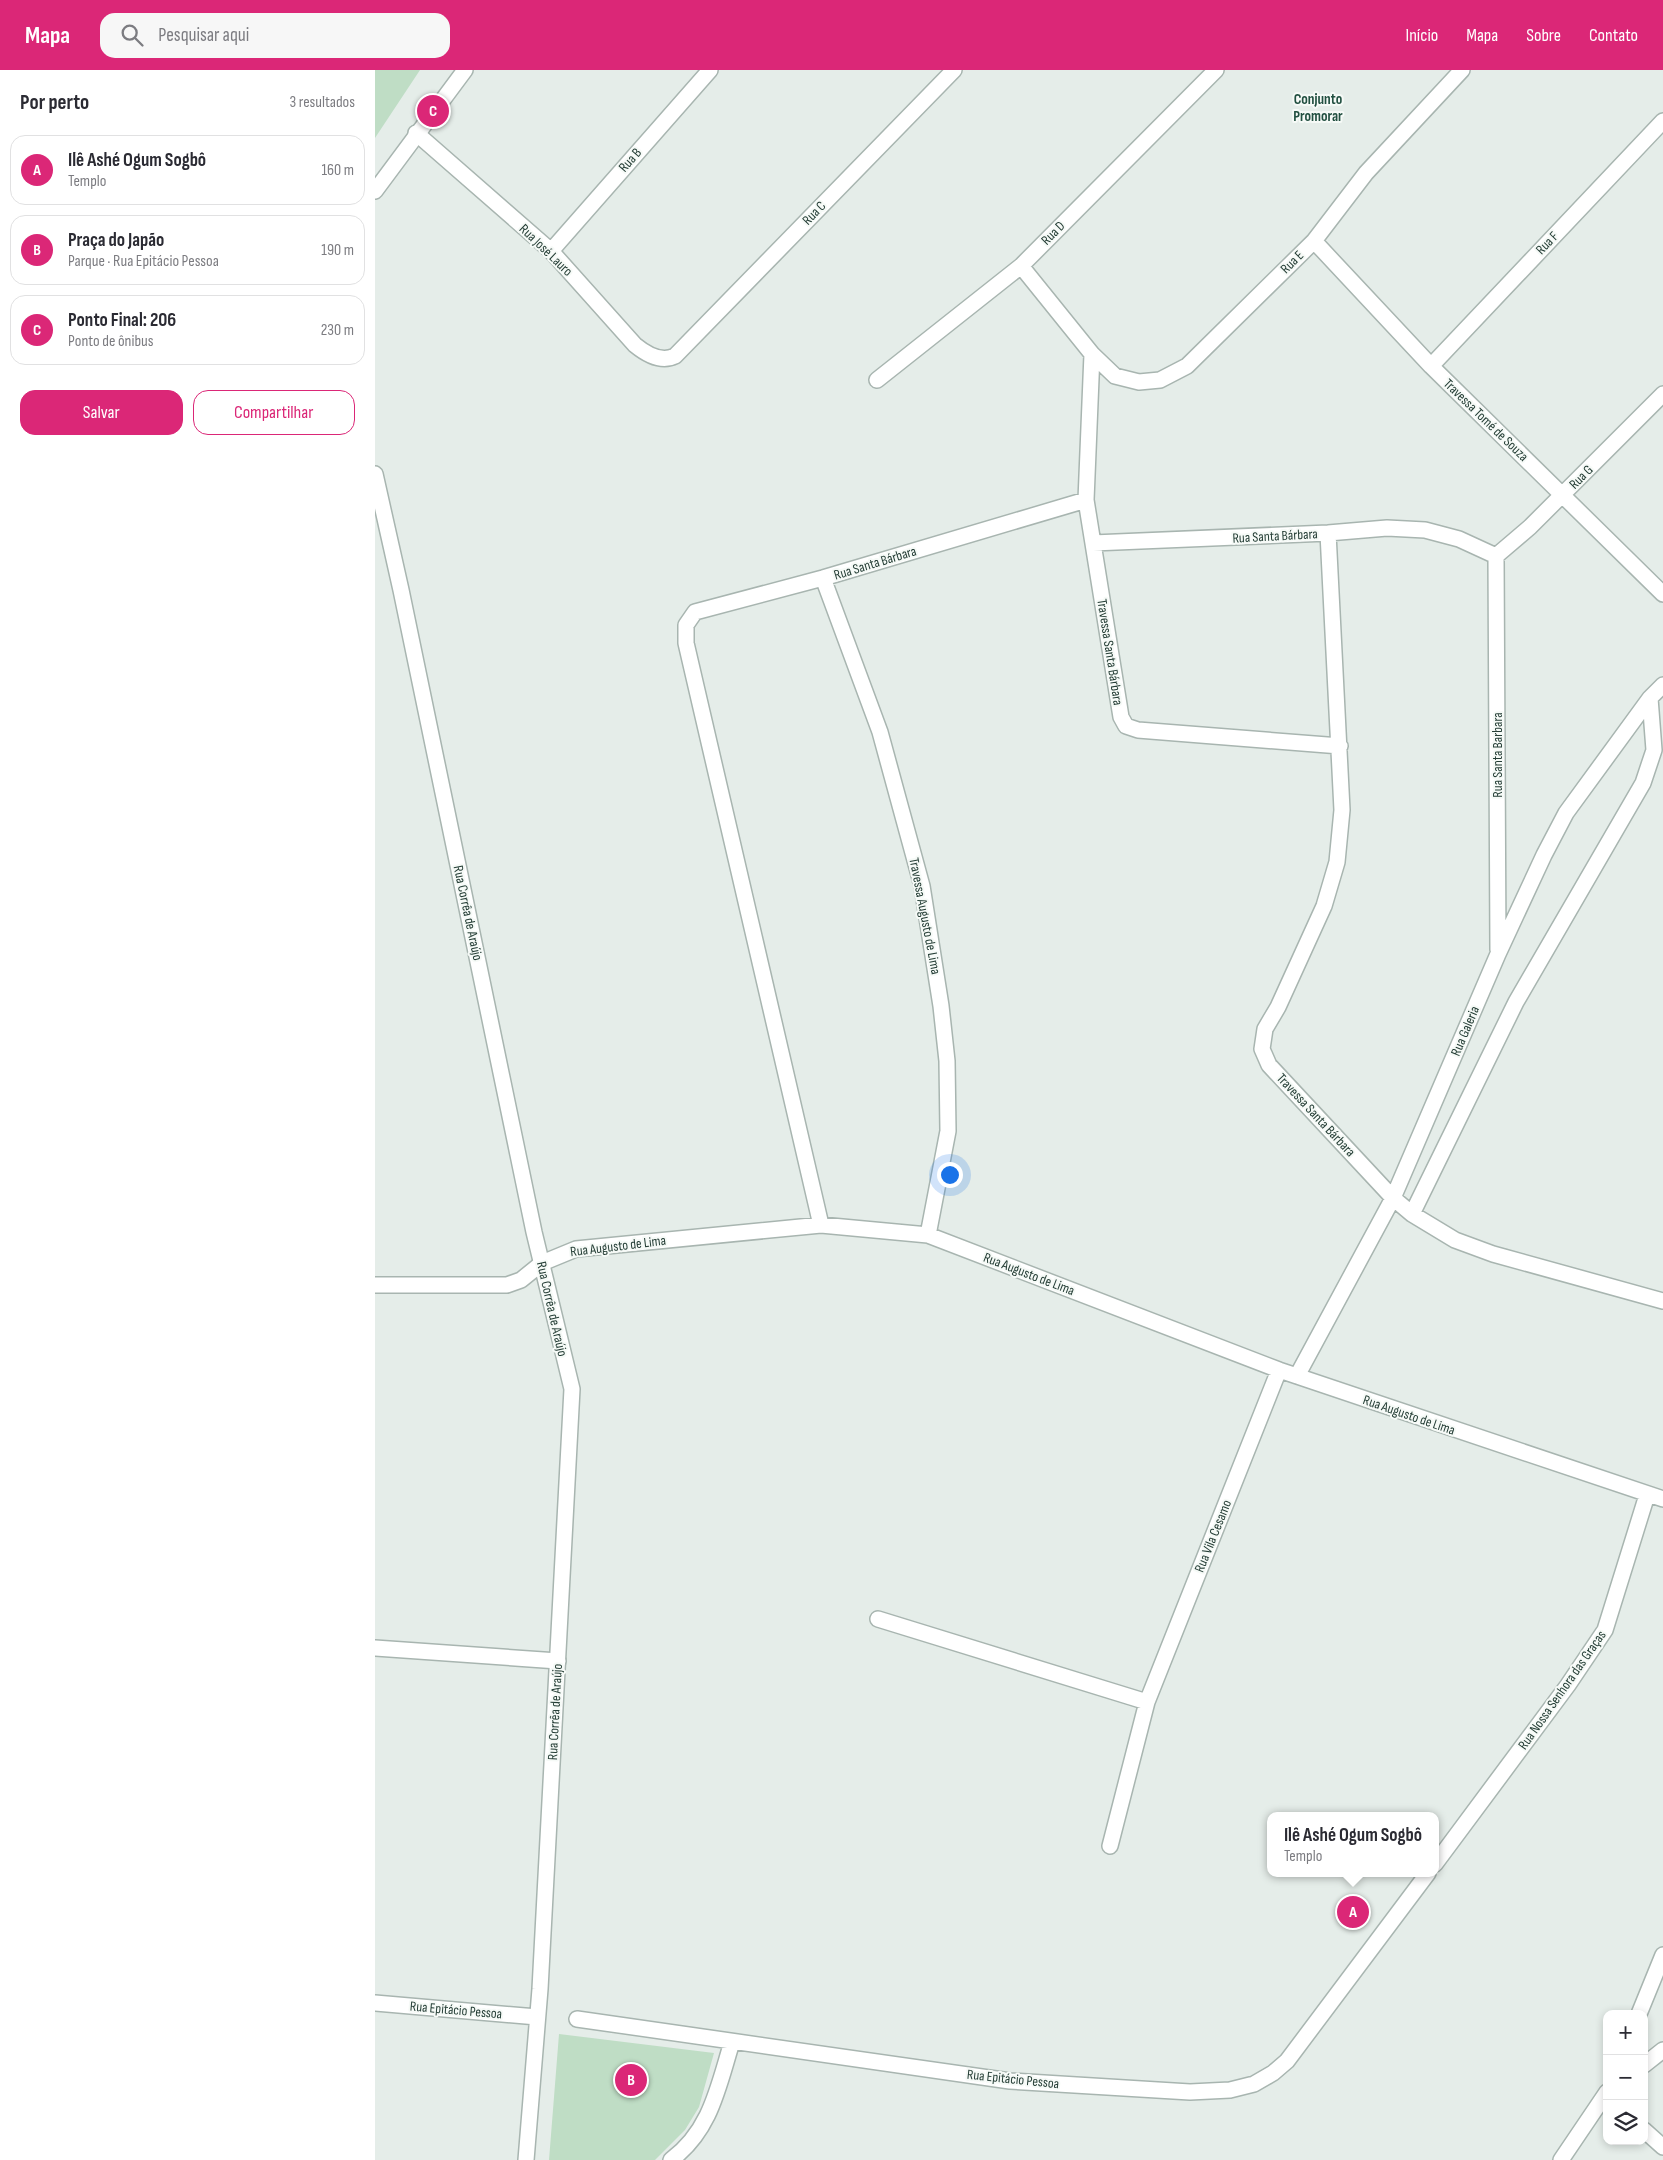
<!DOCTYPE html>
<html lang="pt">
<head>
<meta charset="utf-8">
<style>
	body { margin:0; font-family:"Sofia Sans Condensed",sans-serif; background:#f7f7f7; color:#2b2b33 }
	.controls { position:absolute; right:15px; bottom:15px; display:grid; overflow:hidden; border-radius:10px; box-shadow:0 2px 8px #0003 }
	.controls button { width:45px; height:45px; display:grid; place-items:center; padding:0; border:0; border-bottom:1px solid #e1e1e2; background:#fff; color:#2b2b33; font:25px sans-serif }
	.you { position:absolute; left:574px; top:1104px; width:18px; height:18px; margin:-12px; border:4px solid #fff; border-radius:50%; background:#1a73e8; box-shadow:0 0 0 8px #1a73e833 }
	.badge { display:grid; place-items:center; width:32px; height:32px; border-radius:50%; background:#db2777; color:#fff; font-size:16px; font-weight:700 }
	.pin { position:absolute; translate:-50% -50%; border:2px solid #fff; box-shadow:0 1px 5px #0006 }
	.popup { position:absolute; left:892px; top:1742px; width:172px; height:65px; box-sizing:border-box; display:grid; place-content:center; border-radius:10px; background:#fff; filter:drop-shadow(0 1px 4px #0005); font-size:16px; white-space:nowrap; color:#7c7c81 }
	.popup b { font-size:19px; color:#2b2b33 }
	.popup::after { content:''; position:absolute; left:50%; top:100%; margin-left:-10px; border:10px solid transparent; border-top-color:#fff }
	.list { margin:0; padding:0; list-style:none }
	h2 { display:flex; justify-content:space-between; align-items:center; height:65px; margin:0; padding:0 20px; font-size:21px }
	h2 small { font-size:16px; font-weight:400; color:#7c7c81 }
	.list li { display:grid; grid-template-columns:32px 1fr auto; gap:15px; align-items:center; box-sizing:border-box; height:70px; margin:0 10px 10px; padding:0 10px; border:1px solid #e1e1e2; border-radius:15px }
	.list b { display:block; font-size:19px; white-space:nowrap }
	.list p { margin:0; font-size:16px; white-space:nowrap; color:#7c7c81 }
	.list em { font-size:16px; font-style:normal; color:#7c7c81 }
	.actions { display:flex; gap:10px; padding:15px 20px }
	.actions a { flex:1; padding:11px 0; border:1px solid #db2777; border-radius:15px; text-align:center; font-size:18px; color:#db2777 }
	.actions .main { background:#db2777; color:#fff }
	.icon { flex:none; width:28px; height:28px; fill:none; stroke:currentColor; stroke-width:2; stroke-linecap:round; stroke-linejoin:round }
	.map { position:relative; flex:none; width:1288px; height:2090px; overflow:hidden }
	header { display:flex; align-items:center; gap:30px; box-sizing:border-box; height:70px; padding:0 25px; background:#db2777; color:#fff }
	header strong { font-size:24px }
	nav { display:flex; gap:28px; margin-inline-start:auto; font-size:18px }
	.search { width:350px; height:45px; background:#f7f7f7; display:flex; align-items:center; gap:12px; box-sizing:border-box; padding:0 18px; border-radius:15px; color:#7c7c81; font-size:19px }
	main { display:flex }
	aside { flex:1; background:#fff }
	.map>svg:first-child { display:block }
</style>
</head>
<body>
<header>
<strong>Mapa</strong>
<div class="search"><svg class="icon" aria-label="search" viewBox="0 0 24 24"><circle cx="10" cy="10" r="6"/><path d="M15 15l6 6"/></svg>Pesquisar aqui</div>
<nav><a>Início</a><a>Mapa</a><a>Sobre</a><a>Contato</a></nav>
</header>
<main>
<aside>
<h2>Por perto<small>3 resultados</small></h2>
<ul class="list">
<li><span class="badge">A</span><div><b>Ilê Ashé Ogum Sogbô</b><p>Templo</p></div><em>160 m</em></li>
<li><span class="badge">B</span><div><b>Praça do Japão</b><p>Parque · Rua Epitácio Pessoa</p></div><em>190 m</em></li>
<li><span class="badge">C</span><div><b>Ponto Final: 206</b><p>Ponto de ônibus</p></div><em>230 m</em></li>
</ul>
<div class="actions"><a class="main">Salvar</a><a>Compartilhar</a></div>
</aside>
<div class="map">
<svg width="1288" height="2090" viewBox="0 0 1288 2090">
	<rect width="100%" height="100%" fill="#e5ede9"/>
	<path fill="#bfddc5" d="M0,0H45L0,68Z
		M184,1964L339,1983L324,2037L310,2060L280,2090H174Z"/>
	<g fill="none" stroke-linecap="round" stroke-linejoin="round">
		<g stroke="#a8b5b0" stroke-width="18">
			<path id="minor" d="M41,63L176,181L260,275C271,284 286,293 300,286L579,0
				M939,171L1056,296L1288,524
				M176,181L335,0
				M646,196L717,284L711,430L746,647L751,656L763,660L965,676
				M717,284L740,306L764,312L785,310L812,296L939,171L991,103L1087,0
				M1056,296L1288,51
				M502,310L646,196L841,0
				M953,463L967,740L962,792L949,836L903,937L890,959L887,979L894,995L1018,1128L1037,1144L1080,1170L1118,1184L1288,1231
				M718,473L953,463L1012,458L1050,460L1084,469L1121,486
				M1121,486L1123,880
				M1121,486L1155,457L1288,324
				M448,508L505,662L547,816L566,936L572,991L573,1061L553,1165
				M1037,1144L1141,932L1268,713L1279,680L1275,628
				M446,1155L311,573V555L320,542L448,508L711,430
				M0,1215H132L146,1210L167,1193L201,1179L446,1155L553,1165L904,1300L1288,1429
				M922,1306L1018,1128L1123,884L1169,785L1191,743L1275,628L1288,615
				M503,1549L772,1632
				M0,1578L183,1591
				M735,1776L772,1632L904,1300
				M1060,1794L1193,1615L1230,1560L1272,1425
				M1264,1944L1288,1885
				M202,1949L635,2011L815,2022L855,2020L879,2014L898,2003L912,1991L1053,1803
				M1269,1995L1288,1980
				M1269,2060L1288,2077
				M296,2090C336,2060 343,2017 357,1972
				M1186,2090L1232,2022"/>
		</g>
		<g stroke="#a8b5b0" stroke-width="18">
			<path id="tertiary" d="M0,121L90,0
				M0,404L26,520L159,1162L197,1319L165,1919L151,2090
				M0,1933L162,1947"/>
		</g>
		<use href="#minor" stroke="#fff" stroke-width="15"/>
		<use href="#tertiary" stroke="#fff" stroke-width="15"/>
	</g>
	<g text-anchor="middle" dominant-baseline="central" stroke-width="4" stroke-linejoin="round" paint-order="stroke">
		<g font-size="14" fill="#253e36" stroke="#f6faf7">
			<text transform="translate(255 90) rotate(-49)">Rua B</text>
			<text transform="translate(439 143) rotate(-46)">Rua C</text>
			<text transform="translate(678 163) rotate(-45)">Rua D</text>
			<text transform="translate(1172 173) rotate(-46)">Rua F</text>
			<text transform="translate(171 180) rotate(44)">Rua José Lauro</text>
			<text transform="translate(917 192) rotate(-45)">Rua E</text>
			<text transform="translate(1111 350) rotate(44)">Travessa Tomé de Souza</text>
			<text transform="translate(1206 407) rotate(-45)">Rua G</text>
			<text transform="translate(900 466) rotate(-3)">Rua Santa Bárbara</text>
			<text transform="translate(500 493) rotate(-17)">Rua Santa Bárbara</text>
			<text transform="translate(735 582) rotate(81)">Travessa Santa Bárbara</text>
			<text transform="translate(1122 685) rotate(-90)">Rua Santa Barbara</text>
			<text transform="translate(93 843) rotate(78)">Rua Corrêa de Araújo</text>
			<text transform="translate(550 846) rotate(79)">Travessa Augusto de Lima</text>
			<text transform="translate(1090 961) rotate(-67)">Rua Galeria</text>
			<text transform="translate(941 1045) rotate(47)">Travessa Santa Bárbara</text>
			<text transform="translate(243 1176) rotate(-7)">Rua Augusto de Lima</text>
			<text transform="translate(654 1204) rotate(21)">Rua Augusto de Lima</text>
			<text transform="translate(177 1239) rotate(77)">Rua Corrêa de Araújo</text>
			<text transform="translate(1034 1345) rotate(19)">Rua Augusto de Lima</text>
			<text transform="translate(838 1466) rotate(-68)">Rua Vila Cesamo</text>
			<text transform="translate(1187 1620) rotate(-55)">Rua Nossa Senhora das Graças</text>
			<text transform="translate(180 1642) rotate(-87)">Rua Corrêa de Araújo</text>
			<text transform="translate(81 1940) rotate(5)">Rua Epitácio Pessoa</text>
			<text transform="translate(638 2009) rotate(6)">Rua Epitácio Pessoa</text>
		</g>
		<g font-size="15" font-weight="bold" fill="#225041" stroke="#f6faf7">
			<text x="943" y="29">Conjunto<tspan x="943" dy="17">Promorar</tspan></text>
		</g>
	</g>
</svg>
<div class="controls">
<button>+</button>
<button>−</button>
<button><svg class="icon" aria-label="layers" viewBox="0 0 24 24"><path d="M12 4l9 5-9 5-9-5zM3 14l9 5 9-5"/></svg></button>
</div>
<div class="you"></div>
<div class="pin badge" style="left:978px;top:1842px">A</div>
<div class="popup"><b>Ilê Ashé Ogum Sogbô</b>Templo</div>
<div class="pin badge" style="left:256px;top:2010px">B</div>
<div class="pin badge" style="left:58px;top:41px">C</div>
</div>
</main>
</body>
</html>
